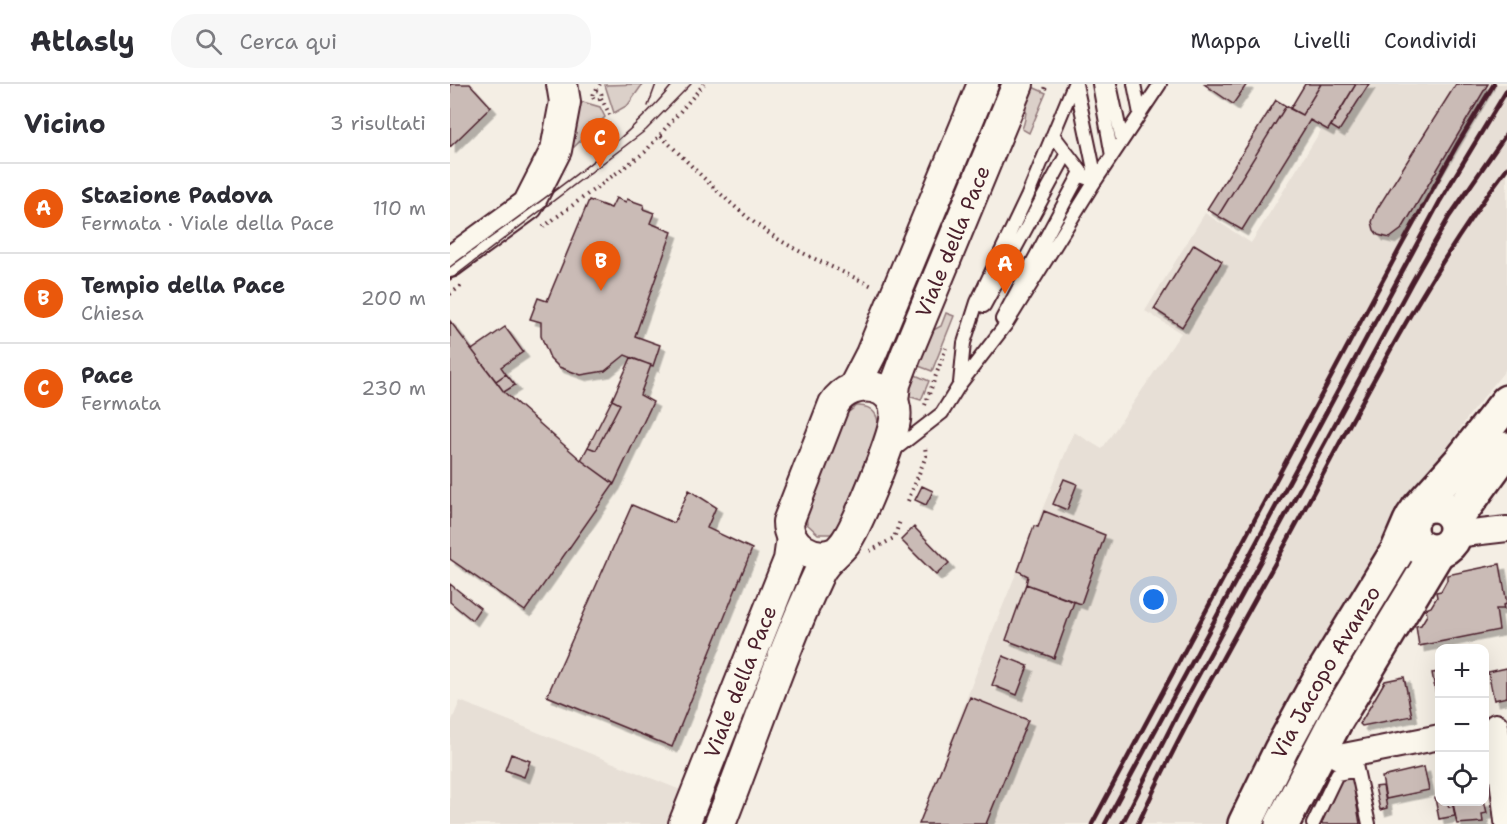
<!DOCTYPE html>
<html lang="it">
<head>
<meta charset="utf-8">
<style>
	body { margin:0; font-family:"Shantell Sans",sans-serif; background:#f7f7f7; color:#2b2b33 }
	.controls { position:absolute; right:18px; bottom:18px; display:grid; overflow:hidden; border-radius:12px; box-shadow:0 6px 24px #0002 }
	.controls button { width:54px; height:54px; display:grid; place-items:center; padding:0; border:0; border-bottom:2px solid #e1e1e2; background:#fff; color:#2b2b33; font:30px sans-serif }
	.you { position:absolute; left:704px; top:516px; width:21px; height:21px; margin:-15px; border:4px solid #fff; border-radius:50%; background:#1a73e8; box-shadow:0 0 0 9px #1a73e833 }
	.badge { display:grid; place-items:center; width:39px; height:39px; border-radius:50%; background:#ea580c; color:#fff; font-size:20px; font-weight:700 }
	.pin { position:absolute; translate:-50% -50px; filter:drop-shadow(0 2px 3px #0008) }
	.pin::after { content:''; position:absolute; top:32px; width:21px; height:18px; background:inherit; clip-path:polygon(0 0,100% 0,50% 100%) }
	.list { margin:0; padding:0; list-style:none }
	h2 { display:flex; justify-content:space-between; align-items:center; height:78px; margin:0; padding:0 24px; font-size:26px }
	h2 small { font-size:20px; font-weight:400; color:#7c7c81 }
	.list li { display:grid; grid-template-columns:39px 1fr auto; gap:18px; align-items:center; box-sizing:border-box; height:90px; padding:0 24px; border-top:2px solid #e1e1e2 }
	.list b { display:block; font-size:22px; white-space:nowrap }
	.list p { margin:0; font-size:20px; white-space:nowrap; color:#7c7c81 }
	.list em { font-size:20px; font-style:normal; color:#7c7c81 }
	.icon { flex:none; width:33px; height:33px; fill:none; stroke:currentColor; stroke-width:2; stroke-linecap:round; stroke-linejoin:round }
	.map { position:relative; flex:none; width:1057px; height:740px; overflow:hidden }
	header { display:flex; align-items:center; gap:36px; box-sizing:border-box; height:84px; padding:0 30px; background:#fff; border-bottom:2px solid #e1e1e2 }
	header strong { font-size:28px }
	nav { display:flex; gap:33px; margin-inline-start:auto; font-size:21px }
	.search { width:420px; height:54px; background:#f7f7f7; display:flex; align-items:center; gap:15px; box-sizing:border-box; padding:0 21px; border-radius:24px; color:#7c7c81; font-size:22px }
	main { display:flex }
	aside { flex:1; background:#fff }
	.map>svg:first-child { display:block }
</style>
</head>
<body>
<header>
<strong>Atlasly</strong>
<div class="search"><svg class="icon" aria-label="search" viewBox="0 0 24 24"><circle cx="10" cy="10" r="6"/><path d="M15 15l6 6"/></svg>Cerca qui</div>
<nav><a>Mappa</a><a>Livelli</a><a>Condividi</a></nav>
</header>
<main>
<aside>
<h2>Vicino<small>3 risultati</small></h2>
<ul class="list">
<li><span class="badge">A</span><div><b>Stazione Padova</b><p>Fermata · Viale della Pace</p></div><em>110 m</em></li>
<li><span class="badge">B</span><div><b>Tempio della Pace</b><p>Chiesa</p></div><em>200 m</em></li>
<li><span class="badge">C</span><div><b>Pace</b><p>Fermata</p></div><em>230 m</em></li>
</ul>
</aside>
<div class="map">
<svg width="1057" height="740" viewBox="0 0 1057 740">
	<defs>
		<filter id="shadow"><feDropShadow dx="5.5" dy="5.5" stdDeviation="0" flood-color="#0004"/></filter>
	</defs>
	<rect width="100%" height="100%" fill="#f4eee4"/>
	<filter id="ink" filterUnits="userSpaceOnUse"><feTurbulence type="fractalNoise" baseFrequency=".0167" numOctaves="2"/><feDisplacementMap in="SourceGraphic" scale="12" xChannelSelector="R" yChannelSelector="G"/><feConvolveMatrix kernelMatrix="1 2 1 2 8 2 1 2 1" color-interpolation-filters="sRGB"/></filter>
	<g filter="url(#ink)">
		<path fill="#e7dfd6" d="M919,0H1006L927,126L922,138L924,146L928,151L940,154L952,145L1038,0H1057V284L1020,330L909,497L825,636L777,740H469L538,558L624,348L652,365L731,249L695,227L755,129L801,159L873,43L878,45L881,42L890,47Z
			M10,617L233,707L221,740H0V641Z"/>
		<path fill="#dbd0c9" stroke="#92787a" stroke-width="1.5" d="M155,1L192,0V1L178,21L164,29Z
			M580,2L596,9L579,49L572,45C580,26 572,21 580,2Z
			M133,18L150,23L155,33L124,63L120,60L124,27Z
			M496,229L504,232L482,287L466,281L478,249L491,242Z
			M463,290L479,297L471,316L458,312Z
			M407,322C422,321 431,332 427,347L390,440L381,450H368L357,440L356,429L396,330Z"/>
		<path fill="#cabbb6" stroke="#4a1f2b" stroke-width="1.5" filter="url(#shadow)" d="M0,0H20L41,23L0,63Z
			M754,0H797L783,20Z
			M855,0H871L852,31L840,25Z
			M871,0H906L878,46L860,36L792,146L768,132L836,22L852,31Z
			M906,0H919L889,47L881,42Z
			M1006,0H1038L952,145L940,154L928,151L924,146L922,138L927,125Z
			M826,16L836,22L768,132L757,125Z
			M166,114L176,118L177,115L194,121L193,125L204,129L200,139L222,148L185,252L210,261L203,282L175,271L155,287L131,291L109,283L100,274L91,252V238L80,235L88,214L97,217L139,116L161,124Z
			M744,160L772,177L732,243L704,225Z
			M0,237L54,308L131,376L164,400L75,527L0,475Z
			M55,243L73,268L51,283L56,290L46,297L22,266Z
			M181,274L201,281L190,311L203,318L164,400L131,376L138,363L146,366L170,320L162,316Z
			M56,290L65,301L54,308L46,297Z
			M162,316L170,320L146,366L138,363Z
			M614,395L627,400L617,426L603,420Z
			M472,402L483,407L476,421L465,416Z
			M239,406L266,423L257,444L302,465L222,663L97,612L182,421L224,439Z
			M594,427L655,451L631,520L576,500L578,492L568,487L584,442L588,443Z
			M464,443L499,479L486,491L451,456Z
			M1050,480L1057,520L1053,521L1054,525H1046L1049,546L969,562L966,542L971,541L977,531L976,525L981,523L987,513L986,508L991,507L997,496V491Z
			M0,500L30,524L22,536L0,518Z
			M576,500L624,518L604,574L556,556Z
			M553,572L578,582L567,611L542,601Z
			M1057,584V613L1044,616L1038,588Z
			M990,588V626H989L982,589Z
			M954,593L962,632L912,642L910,640L935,597Z
			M520,613L578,636L536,740H469Z
			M61,670L80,677L74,693L55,686Z
			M974,683L979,706L936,715L932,693Z
			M902,692L910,740H871L891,695Z
			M933,702L937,724L930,726L925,703Z
			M990,713V718H997L999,723L1003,722L1005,732L989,735L985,714Z
			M1034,716L1037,729L1032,730L1033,738L1007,740L1003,719Z"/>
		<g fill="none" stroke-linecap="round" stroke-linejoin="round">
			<g stroke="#4a1f2b" stroke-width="16">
				<path id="service" d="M626,0L646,95
					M649,0L662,72
					M660,0L672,56
					M684,0L690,30
					M604,52L636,94
					M534,222L617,69
					M552,235L631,88
					M510,299L514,259L527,218L577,113L624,0
					M443,367L492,329L510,300L557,239L642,102L710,0
					M906,681L919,740
					M863,740L887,690L907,686"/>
			</g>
			<g stroke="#4a1f2b" stroke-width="28">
				<path id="minor" d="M1005,451L1057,445
					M1046,642L1057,737
					M871,662L889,673L990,653"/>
			</g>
			<g stroke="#4a1f2b" stroke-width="34">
				<g id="tertiary">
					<path d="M0,178L78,121L106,66L115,18L112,0"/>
					<path d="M404,303L421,270L533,0"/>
					<path id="s1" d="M443,317L445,300L456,271L568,0"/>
					<path id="s2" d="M234,740L339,476L342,454"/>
					<path d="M270,740C303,657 331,570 369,489C375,476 387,470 395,459C408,441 442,357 445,336C451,299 402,291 384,320L338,438C338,462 363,478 385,469"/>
				</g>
			</g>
			<g stroke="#4a1f2b" stroke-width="38">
				<g id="secondary">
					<circle cx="983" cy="444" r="23"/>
					<path d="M968,425L1010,378L1057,318"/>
					<path d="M1005,436L1057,365"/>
					<path id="s3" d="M795,740L831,666L869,596L948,466L960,438"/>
					<path d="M832,740L886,636L988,467"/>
				</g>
			</g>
			<path stroke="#4a1f2b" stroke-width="4" stroke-dasharray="1.5 4.5" stroke-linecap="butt" d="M595,5L597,0
				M146,6L150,0
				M142.5 11a4.5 4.5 0 1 1 9 0a4.5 4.5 0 1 1-9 0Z
				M151,14L160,31
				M211,52C243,83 274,116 310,143C344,168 386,184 424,203
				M93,143L195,68L254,0
				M0,210L14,200
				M475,321L496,264
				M458,417L476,372L475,362
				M420,467L444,454L450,437"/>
			<use href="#service" stroke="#fbf7ec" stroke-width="12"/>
			<use href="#minor" stroke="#fbf7ec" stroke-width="24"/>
			<use href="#tertiary" stroke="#fbf7ec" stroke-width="30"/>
			<use href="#secondary" stroke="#fbf7ec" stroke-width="33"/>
			<path stroke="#4a1f2b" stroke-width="1.5" d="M198,22L206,0
				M0,183C72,129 167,69 223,0
				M0,196L196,46L241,0"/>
			<path stroke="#4a1f2b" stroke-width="4.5" d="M642,740L950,164L1007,61L1044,0
				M655,740L990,117L1057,6
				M672,740L727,631L962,198L999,133L1057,49
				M688,740C735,637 793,539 847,439C912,318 974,194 1057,84"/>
		</g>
	</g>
	<g text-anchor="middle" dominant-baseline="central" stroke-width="4.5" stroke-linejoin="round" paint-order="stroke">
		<g font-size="21" fill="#4a1f2b" stroke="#fbf7ec">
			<text stroke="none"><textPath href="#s1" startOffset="171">Viale della Pace</textPath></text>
			<text stroke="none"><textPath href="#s3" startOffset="172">Via Jacopo Avanzo</textPath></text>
			<text stroke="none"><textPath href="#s2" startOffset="153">Viale della Pace</textPath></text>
		</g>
	</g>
</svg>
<div class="controls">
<button>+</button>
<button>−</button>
<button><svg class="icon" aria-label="locate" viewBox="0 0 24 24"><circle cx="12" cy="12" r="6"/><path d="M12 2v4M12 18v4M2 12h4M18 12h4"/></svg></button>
</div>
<div class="you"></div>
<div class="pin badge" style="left:555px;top:210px">A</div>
<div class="pin badge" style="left:151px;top:207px">B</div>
<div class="pin badge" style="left:150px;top:84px">C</div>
</div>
</main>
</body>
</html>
